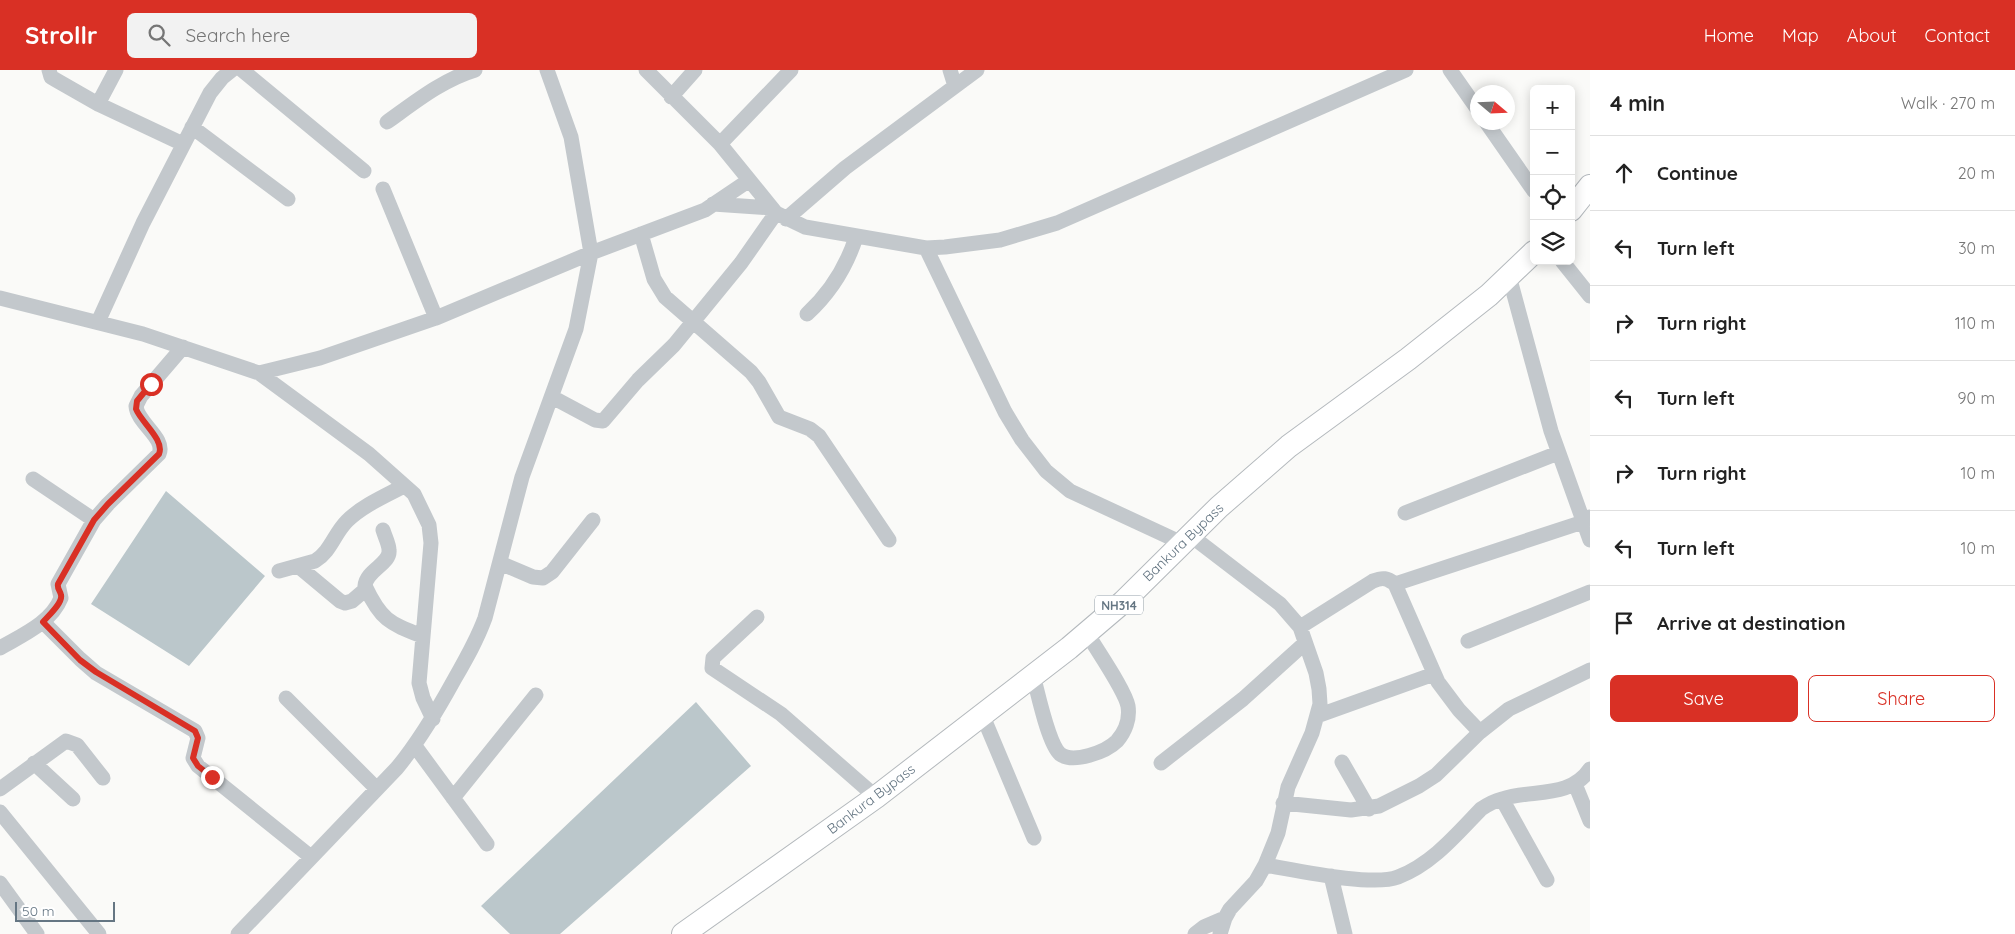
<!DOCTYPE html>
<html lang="en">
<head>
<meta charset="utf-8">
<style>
	body { margin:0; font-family:Quicksand,sans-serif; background:#f2f2f2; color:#222 }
	.controls { position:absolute; right:15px; top:15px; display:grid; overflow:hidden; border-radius:8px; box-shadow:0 2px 12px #0003 }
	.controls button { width:45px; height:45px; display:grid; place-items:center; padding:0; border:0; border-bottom:1px solid #e0e0e0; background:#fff; color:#222; font:25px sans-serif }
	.compass { position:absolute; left:1470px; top:15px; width:45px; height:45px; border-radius:50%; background:#fff; box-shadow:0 2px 12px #0003; rotate:109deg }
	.scale { position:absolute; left:15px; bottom:12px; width:100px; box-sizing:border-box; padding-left:5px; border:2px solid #657683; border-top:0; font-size:14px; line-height:18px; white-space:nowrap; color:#657683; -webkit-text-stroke:4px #fff; paint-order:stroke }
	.stop { position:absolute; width:15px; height:15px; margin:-11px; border:4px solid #d93025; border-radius:50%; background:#fff }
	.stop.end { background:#d93025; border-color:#fff; box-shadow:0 1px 5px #0008 }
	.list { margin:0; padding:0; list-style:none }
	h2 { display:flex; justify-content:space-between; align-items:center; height:65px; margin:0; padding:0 20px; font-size:21px }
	h2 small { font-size:16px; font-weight:400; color:#767676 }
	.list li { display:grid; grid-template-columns:32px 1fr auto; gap:15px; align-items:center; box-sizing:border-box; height:75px; padding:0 20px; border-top:1px solid #e0e0e0 }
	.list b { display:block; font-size:19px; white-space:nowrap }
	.list em { font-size:16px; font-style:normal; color:#767676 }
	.actions { display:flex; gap:10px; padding:15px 20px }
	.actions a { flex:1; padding:11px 0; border:1px solid #d93025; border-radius:8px; text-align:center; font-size:18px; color:#d93025 }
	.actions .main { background:#d93025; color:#fff }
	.icon { flex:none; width:28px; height:28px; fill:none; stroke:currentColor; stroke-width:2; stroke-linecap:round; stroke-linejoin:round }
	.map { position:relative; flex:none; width:1590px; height:864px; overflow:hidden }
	header { display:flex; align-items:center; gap:30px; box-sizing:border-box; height:70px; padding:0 25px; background:#d93025; color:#fff }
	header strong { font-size:24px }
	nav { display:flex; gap:28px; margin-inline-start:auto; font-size:18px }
	.search { width:350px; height:45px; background:#f2f2f2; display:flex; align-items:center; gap:12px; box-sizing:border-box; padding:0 18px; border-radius:8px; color:#767676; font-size:19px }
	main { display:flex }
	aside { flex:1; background:#fff }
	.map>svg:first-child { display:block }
</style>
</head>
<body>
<header>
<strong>Strollr</strong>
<div class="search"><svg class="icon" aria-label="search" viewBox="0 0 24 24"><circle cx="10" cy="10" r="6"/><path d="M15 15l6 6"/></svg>Search here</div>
<nav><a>Home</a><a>Map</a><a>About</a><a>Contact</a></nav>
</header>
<main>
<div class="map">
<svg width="1590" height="864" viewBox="0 0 1590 864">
	<rect width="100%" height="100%" fill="#fafaf8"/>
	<path fill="#bbc7cb" d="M166,421L265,506L189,596L91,534Z
		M696,632L751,696L560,864H510L481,836Z"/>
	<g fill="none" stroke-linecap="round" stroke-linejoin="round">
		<g stroke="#b4b9bd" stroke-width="24">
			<path id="highway" d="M1571,140L1590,116
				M683,864L876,727L1069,578L1123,532L1219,437L1289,376L1408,289L1489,225L1534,182"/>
		</g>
		<path stroke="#c3c8cc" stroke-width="15" d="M49,0L51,7L56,10L98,34L183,74
			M242,0L364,101
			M646,0L720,74L776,143L805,157L926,178L945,177L1000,170L1057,153L1406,0
			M950,0L955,16
			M1450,0L1478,40
			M671,27L695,0
			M98,34L116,0
			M387,52C415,32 442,10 475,0
			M1486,52L1534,121
			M192,57L288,129
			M720,74L791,0
			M383,119L436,248
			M713,134L772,138
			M786,149L845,98L977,0
			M641,164L654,209L665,227L751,302L759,312L779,347L810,359L819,366L889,470
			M926,178L1005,342L1022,370L1046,401L1070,421L1182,473
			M1562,191L1590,226
			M1509,206L1551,361L1590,470
			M0,228L143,264L259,303L320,288L436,248L591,183L705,140L748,111
			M807,244C831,222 846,198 856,167
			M98,252L143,153L210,23L222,8L232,0
			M259,303L369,384L414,424L429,455L431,473L419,613L423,628L433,649
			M552,327L595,350L603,351L638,310L674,275L741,193L776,143
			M33,409L94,450
			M1405,443L1558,383
			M383,460C385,467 389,474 389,480C391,494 366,500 365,516C381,550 389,553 422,566
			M1190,465L1280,534L1300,557L1316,603L1319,619L1320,634L1312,663L1288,717L1278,763L1265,795L1256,811L1230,839L1225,848L1220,864
			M500,493L533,507L543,508L552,502L593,450
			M298,496L340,531L345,533L352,531L366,519
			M279,501L315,491C331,481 334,464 347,451C362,436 385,426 404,416
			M1395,514L1583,452L1590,447
			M757,547L713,588L712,598L781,644L876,727
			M43,552L80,589L96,603L195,661L198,668L193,688L198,696L311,787
			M1300,557L1373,511C1383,507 1387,508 1395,514L1438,612L1459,640L1480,662
			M1468,571L1590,522
			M0,578C22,565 51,553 61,528L58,514L94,450L108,434L159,384C166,368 137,353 136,336L141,326L183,277
			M1033,605C1038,623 1048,673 1060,684C1073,694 1106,682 1117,671C1125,662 1130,649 1128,636C1125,620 1096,579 1087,563
			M286,628L377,719
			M982,644L1034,768
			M1317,646L1434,604
			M415,676L487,774
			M1342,692L1369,739
			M34,693L73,729
			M1161,693L1243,629L1305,573
			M1575,714L1590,751
			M0,719L66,671L77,675L103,708
			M453,728L536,625
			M1502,729L1547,810
			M1283,733L1351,740L1379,736L1419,716L1436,705L1480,662L1509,639L1590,600
			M0,742L99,864
			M1265,795C1295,800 1372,817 1398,807C1432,794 1456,765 1481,739C1487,735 1494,731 1502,729C1532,719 1570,729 1590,699
			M1331,806L1345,864
			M0,813L37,864
			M238,864L397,698C420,670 437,641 454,610C466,589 477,570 485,548L522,407L576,259L591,183L571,67L547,0
			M1195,864L1204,857L1225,848"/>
		<use href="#highway" stroke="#fff" stroke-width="22"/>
	</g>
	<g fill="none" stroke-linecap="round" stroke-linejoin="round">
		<path stroke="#d93025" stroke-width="6" d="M151,314L137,331L136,339C141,352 165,370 159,384L108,434L94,450L58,514C57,519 60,520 61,525C63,533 48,546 43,552L80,590L96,602L195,661L198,668L193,688L198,696L212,707"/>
	</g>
	<g text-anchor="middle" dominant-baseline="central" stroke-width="5" stroke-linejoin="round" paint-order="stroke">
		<rect fill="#fff" stroke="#939fa8" stroke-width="1" x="1095" y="525.5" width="48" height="19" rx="4"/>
		<g font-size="12" font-weight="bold" fill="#657683">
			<text x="1119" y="535">NH314</text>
		</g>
		<g font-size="14" fill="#657683" stroke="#fff">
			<text transform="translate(1183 472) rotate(-44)">Bankura Bypass</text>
			<text transform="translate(871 729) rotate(-37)">Bankura Bypass</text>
		</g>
	</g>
</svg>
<div class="controls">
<button>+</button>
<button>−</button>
<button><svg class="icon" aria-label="locate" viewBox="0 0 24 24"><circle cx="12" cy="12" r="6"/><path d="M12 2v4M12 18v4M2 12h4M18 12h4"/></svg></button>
<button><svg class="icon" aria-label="layers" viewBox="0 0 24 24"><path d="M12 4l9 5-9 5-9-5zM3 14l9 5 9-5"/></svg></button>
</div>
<svg class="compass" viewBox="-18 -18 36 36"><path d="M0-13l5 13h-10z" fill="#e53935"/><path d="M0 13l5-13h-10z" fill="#767676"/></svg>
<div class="scale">50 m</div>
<div class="stop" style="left:151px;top:314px"></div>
<div class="stop end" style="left:212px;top:707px"></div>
</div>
<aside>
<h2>4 min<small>Walk · 270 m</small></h2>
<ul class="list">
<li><svg class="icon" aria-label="ahead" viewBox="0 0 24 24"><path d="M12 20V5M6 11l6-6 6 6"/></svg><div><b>Continue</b></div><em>20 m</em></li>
<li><svg class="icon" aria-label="left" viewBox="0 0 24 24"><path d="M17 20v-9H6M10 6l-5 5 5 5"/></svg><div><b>Turn left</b></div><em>30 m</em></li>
<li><svg class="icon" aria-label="right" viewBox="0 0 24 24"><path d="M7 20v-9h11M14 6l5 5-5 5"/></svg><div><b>Turn right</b></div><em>110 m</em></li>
<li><svg class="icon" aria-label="left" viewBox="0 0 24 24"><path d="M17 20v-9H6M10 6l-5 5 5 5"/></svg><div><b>Turn left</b></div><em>90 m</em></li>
<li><svg class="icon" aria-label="right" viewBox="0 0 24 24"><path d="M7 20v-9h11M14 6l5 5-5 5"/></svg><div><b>Turn right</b></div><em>10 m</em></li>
<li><svg class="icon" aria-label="left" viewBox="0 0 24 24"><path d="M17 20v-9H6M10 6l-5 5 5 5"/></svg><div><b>Turn left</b></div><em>10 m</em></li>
<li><svg class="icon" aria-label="arrive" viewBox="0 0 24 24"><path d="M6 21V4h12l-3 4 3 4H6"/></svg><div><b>Arrive at destination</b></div></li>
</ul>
<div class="actions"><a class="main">Save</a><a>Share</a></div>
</aside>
</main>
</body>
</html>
